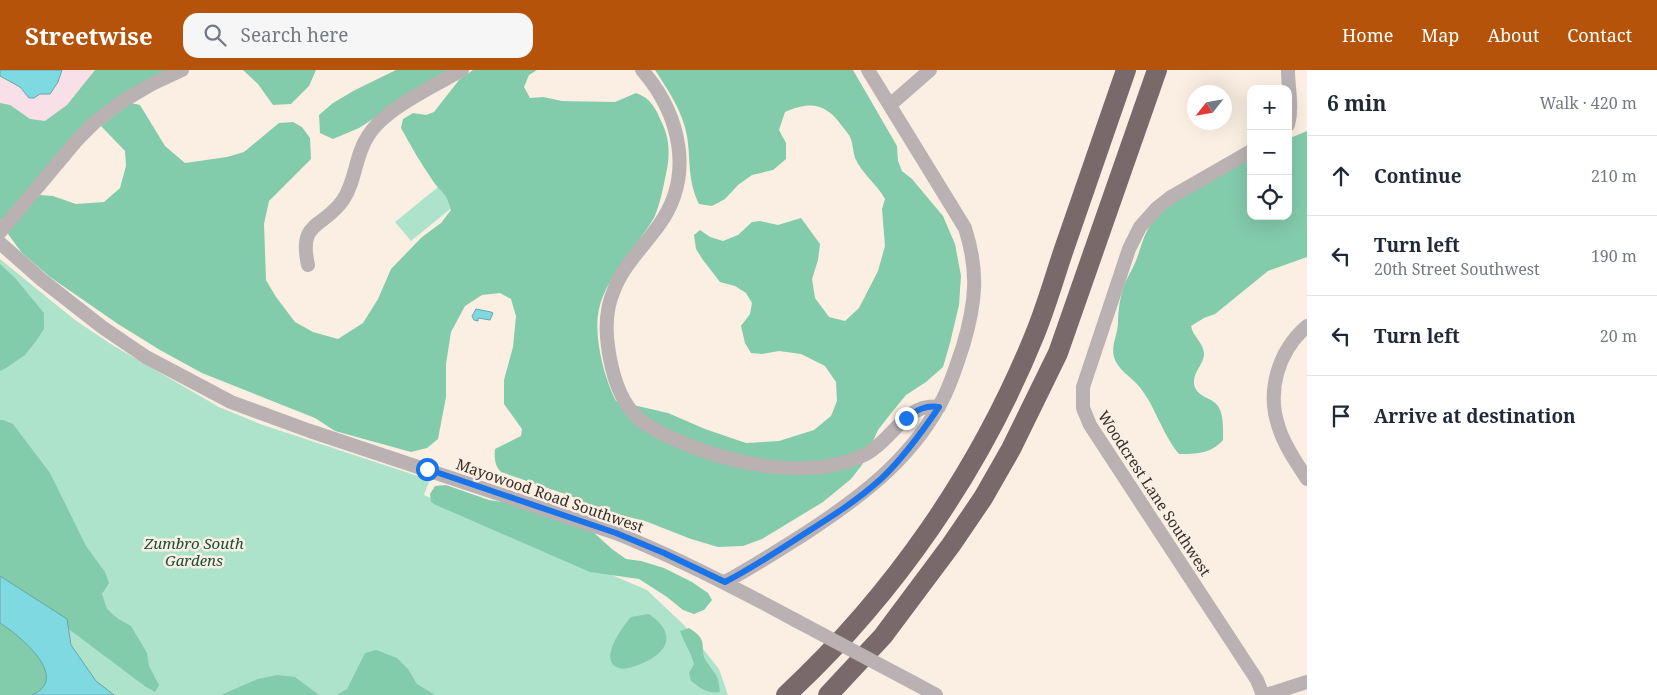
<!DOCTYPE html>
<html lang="en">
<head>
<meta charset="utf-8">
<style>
	body { margin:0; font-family:"Noto Serif",serif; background:#f6f6f7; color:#1f2937 }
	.controls { position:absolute; right:15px; top:15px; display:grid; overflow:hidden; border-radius:10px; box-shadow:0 5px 20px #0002 }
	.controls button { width:45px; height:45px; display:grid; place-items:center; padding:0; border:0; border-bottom:1px solid #e0e1e3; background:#fff; color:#1f2937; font:25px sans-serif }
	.compass { position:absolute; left:1187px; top:15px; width:45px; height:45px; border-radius:50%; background:#fff; box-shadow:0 5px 20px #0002; rotate:239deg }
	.stop { position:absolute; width:15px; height:15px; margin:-11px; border:4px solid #1a73e8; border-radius:50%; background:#fff }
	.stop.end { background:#1a73e8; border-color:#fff; box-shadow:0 1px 5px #0008 }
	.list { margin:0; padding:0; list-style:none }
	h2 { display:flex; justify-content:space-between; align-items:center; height:65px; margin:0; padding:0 20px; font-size:21px }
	h2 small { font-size:16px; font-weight:400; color:#747a83 }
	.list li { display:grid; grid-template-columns:32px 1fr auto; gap:15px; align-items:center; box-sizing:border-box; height:80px; padding:0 20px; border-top:1px solid #e0e1e3 }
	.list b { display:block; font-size:19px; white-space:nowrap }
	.list p { margin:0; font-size:16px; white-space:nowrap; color:#747a83 }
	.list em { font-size:16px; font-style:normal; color:#747a83 }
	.icon { flex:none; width:28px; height:28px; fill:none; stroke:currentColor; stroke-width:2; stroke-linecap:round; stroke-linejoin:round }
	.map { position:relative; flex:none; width:1307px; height:625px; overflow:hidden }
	header { display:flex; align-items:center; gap:30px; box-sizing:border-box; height:70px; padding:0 25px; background:#b45309; color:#fff }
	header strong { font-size:24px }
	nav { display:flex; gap:28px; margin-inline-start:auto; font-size:18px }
	.search { width:350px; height:45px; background:#f6f6f7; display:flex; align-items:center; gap:12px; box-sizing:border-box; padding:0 18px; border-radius:15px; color:#747a83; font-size:19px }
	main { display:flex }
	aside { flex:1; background:#fff }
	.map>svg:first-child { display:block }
</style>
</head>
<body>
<header>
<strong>Streetwise</strong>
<div class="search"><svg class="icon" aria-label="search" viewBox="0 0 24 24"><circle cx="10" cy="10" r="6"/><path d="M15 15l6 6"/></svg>Search here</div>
<nav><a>Home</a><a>Map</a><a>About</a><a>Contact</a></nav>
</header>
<main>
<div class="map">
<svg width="1307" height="625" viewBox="0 0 1307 625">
	<rect width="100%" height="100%" fill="#fbefe3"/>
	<path fill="#f9dfe8" d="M0,0H161L141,10L0,150Z"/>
	<path fill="#aee3cb" d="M438,117L454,136L411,171L395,152Z
		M0,189L75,250L114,276L219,337L260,354L430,410L424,425L647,520L684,555L719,599L728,625H114L87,611L71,575L67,549L0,506Z"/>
	<path fill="#82cbab" d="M95,0H172L132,19L0,151V33L10,35L30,49L45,51L67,35Z
		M243,0H316L309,16L291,34L273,35L258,14Z
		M396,0H448L359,58L333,69L320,63L319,45L333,33L355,20Z
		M473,0H537L529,5L524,17L530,28L543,27L562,31L615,32L636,23C651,28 656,39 662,53C670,69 670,87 666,104C663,119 660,134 654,148C650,155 645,161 641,167C626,189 605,212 599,239C593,264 604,308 616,331L668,343L705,359L746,373L779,371L814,360L831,346L837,331L836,312L825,296L801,284L779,281L762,284L751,283L745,273L741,256L750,244L752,233L746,223L735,216L720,212L703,190L696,179L694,165L700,160L710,167L723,171L738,165L752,152L760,151L778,155L801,148L820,174L818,190L812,209L815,228L829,247L845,251L859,238L878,201L885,176L882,139L885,129C877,114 862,104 855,88C853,82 853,75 851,69C849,64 845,60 842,56C826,33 810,31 785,42L779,60L786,73V89L773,100L752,105L738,115L725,129L712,136L699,134C687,109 691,91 687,66C683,42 668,20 655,0H853L897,76L898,91L902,101L912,109L943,146L955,174L961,206L959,235L950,273L943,297L926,312L906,325L892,342L878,360L862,395L851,409L823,432L762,469L743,476L718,477L691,469L645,451L596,439L571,426L501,402C495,396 494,388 495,379L521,366L522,359L504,334V310L513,277L516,246L511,229L500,223L482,225L465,236L451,262L446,294V327L438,369L427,378L411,382L335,361L315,348L202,303L160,280L118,254L50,207L22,183L8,164L11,155L40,125L53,126L76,134L104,132L120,118L126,96L125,81L101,56L131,33L140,35L165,76L185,93L227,87L244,82L279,53L293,52L302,57L310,68L311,89L269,131L264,154L266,210L276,227L295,252L313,262L338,269L363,253L378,229L391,199L422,167L441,153L451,140C447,123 442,124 433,111C421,94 411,76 401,58L403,49L413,43L426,45L434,42L459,10Z
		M1307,61V187L1268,201L1215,244L1204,248L1191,256C1193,267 1204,273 1204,284C1204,294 1193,302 1194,313C1195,327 1212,327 1218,336C1224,345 1223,360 1223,370C1211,384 1196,384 1179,384C1161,363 1155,333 1136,313C1128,305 1117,298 1114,287C1111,276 1117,266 1118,254C1118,241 1120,226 1125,213C1128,206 1132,200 1135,193C1141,179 1143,164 1153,152C1176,125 1220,104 1251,87V146H1288V69Z
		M0,194L15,208L44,243V259L36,271L25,285L6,298L0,301Z
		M0,350H3L13,354L50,403L86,476L105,502L109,513L102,524L107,539L117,548L131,556L147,583L149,596L159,615L155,622L146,617L54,548L0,516Z
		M446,415L489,430L508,433L592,461L612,479L626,489L641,491L664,498L692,512L708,523L712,530L704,540L694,544L683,540L667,527L639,509L590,502L436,435L431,432L430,424L435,416Z
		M649,544C679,565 667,584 638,595C632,597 625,600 619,598C597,591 623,556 631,547Z
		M0,553L31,571L44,583L52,610L40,625H0Z
		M689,558C711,571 698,579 706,591C716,606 718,603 720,622C708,624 700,618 691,611L689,603L694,594C691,582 684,573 680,561Z
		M376,580L397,588L408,599L417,614L435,625H337L347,619L365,583Z
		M277,605L295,607L319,625H221L258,609Z"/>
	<path fill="#7fd9e0" stroke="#68a6a9" d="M0,0H62L58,12L50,24H40L34,28H29L20,17L0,6Z
		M476,239L491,242L493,243L490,250L478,248V251L474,250L472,246Z
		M0,506L67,549L71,575L96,611L114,625H32C72,608 18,564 0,553Z"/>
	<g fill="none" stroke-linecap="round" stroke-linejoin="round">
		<path stroke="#b9b1b2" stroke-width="14" d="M642,0C680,44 695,105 659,155C644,176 623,196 614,220C603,245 606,272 612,298C617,319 625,339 643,352C655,361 669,367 683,373C735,395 813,411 866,384C893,370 906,332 939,337
			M890,35L930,0
			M1288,55C1293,37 1288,18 1288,0
			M1251,81L1171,127L1157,138L1140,157L1129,179L1083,317V338L1090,355L1257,610L1263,625
			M0,162L77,70L95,52L123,31L152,14L182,0
			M0,173L42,210L102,257L146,287L231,332L310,361L616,463C678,488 736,518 795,550
			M308,195C298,150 323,159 343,130C356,111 355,85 368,66C384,39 434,16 462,0
			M1307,256C1278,281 1266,322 1279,358C1285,377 1297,393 1307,409
			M725,512C753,497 779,480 806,463C858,429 908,392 939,336C950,318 956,296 963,276C976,232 979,202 965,158L868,0
			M912,612L936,625
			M1266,625L1307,612"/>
		<path stroke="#79696b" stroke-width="20" d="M786,625C894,525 980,400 1035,264C1046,237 1054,209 1063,182C1084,121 1105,61 1126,0
			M828,625L883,566L951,475L983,428L1011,379L1058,283L1157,0"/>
		<path stroke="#b9b1b2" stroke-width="14" d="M795,550L912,612"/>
	</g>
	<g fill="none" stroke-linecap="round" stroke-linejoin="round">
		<path stroke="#1a73e8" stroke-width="6" d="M427,399L616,463L664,483L725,512C752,498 778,481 804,464C831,447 858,430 882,408C904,387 922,362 939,337C925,335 917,340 906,348"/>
	</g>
	<g text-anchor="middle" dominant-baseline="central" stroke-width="5" stroke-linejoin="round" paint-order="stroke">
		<g font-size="15" fill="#332e2a" stroke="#fbefe3">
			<text transform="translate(1155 423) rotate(57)">Woodcrest Lane Southwest</text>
			<text transform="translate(550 425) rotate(19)">Mayowood Road Southwest</text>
		</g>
		<g font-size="15" font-style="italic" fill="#144f39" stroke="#fbefe3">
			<text x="194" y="473">Zumbro South<tspan x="194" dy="17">Gardens</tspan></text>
		</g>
	</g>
</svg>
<div class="controls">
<button>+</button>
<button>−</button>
<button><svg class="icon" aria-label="locate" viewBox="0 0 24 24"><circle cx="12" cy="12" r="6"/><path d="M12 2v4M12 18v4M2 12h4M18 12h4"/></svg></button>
</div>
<svg class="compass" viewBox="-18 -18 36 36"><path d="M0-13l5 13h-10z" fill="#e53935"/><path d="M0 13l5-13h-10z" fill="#747a83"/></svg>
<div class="stop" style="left:427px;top:399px"></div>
<div class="stop end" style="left:906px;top:348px"></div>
</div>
<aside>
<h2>6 min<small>Walk · 420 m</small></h2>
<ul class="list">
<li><svg class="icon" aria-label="ahead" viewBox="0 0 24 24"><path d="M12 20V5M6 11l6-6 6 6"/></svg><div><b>Continue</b></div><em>210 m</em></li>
<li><svg class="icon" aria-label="left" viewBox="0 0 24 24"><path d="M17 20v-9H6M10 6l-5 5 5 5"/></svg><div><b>Turn left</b><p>20th Street Southwest</p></div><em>190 m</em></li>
<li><svg class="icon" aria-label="left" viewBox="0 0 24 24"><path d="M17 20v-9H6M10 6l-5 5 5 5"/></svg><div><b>Turn left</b></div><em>20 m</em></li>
<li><svg class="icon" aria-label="arrive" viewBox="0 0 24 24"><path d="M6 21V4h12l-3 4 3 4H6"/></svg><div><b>Arrive at destination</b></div></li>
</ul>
</aside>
</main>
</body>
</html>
